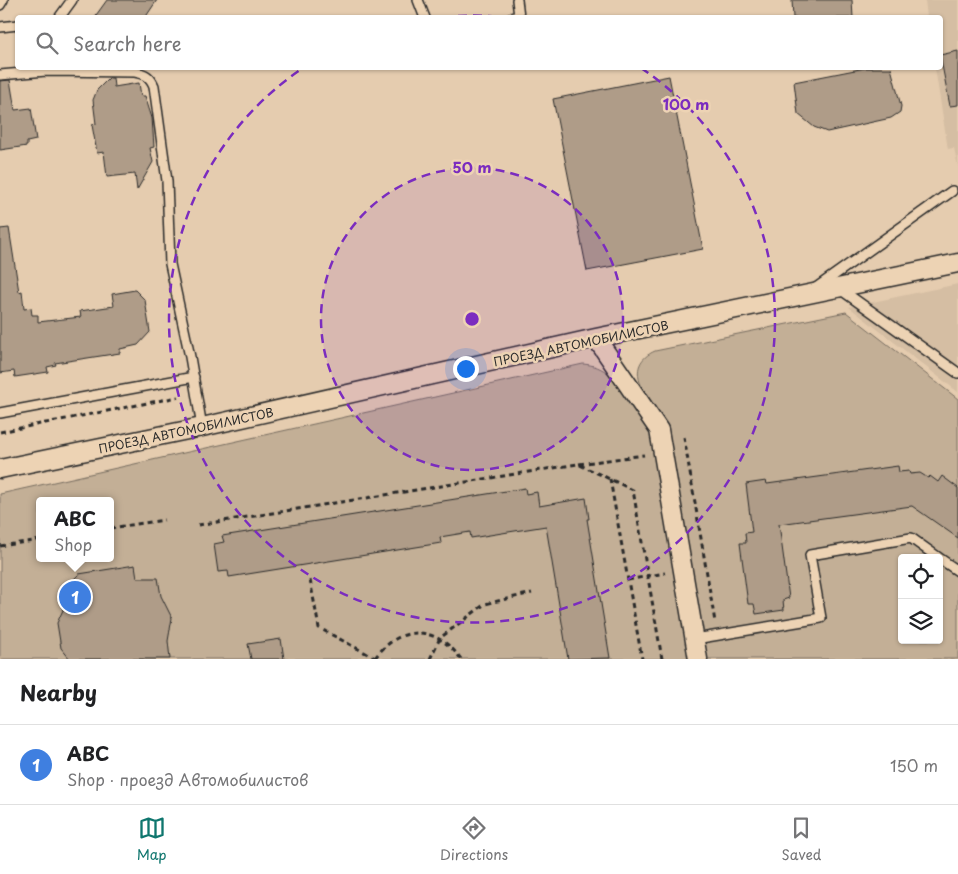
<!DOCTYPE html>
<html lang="en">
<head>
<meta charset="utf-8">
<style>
	body { margin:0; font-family:"Playpen Sans",sans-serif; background:#f6f6f6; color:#202124 }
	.controls { position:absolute; right:15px; bottom:15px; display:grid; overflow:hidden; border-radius:5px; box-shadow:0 1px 4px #0004 }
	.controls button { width:45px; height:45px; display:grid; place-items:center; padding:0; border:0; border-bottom:1px solid #e0e0e0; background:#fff; color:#202124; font:25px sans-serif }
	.you { position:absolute; left:465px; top:368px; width:18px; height:18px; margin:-12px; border:4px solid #fff; border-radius:50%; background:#1a73e8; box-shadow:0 0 0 8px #1a73e833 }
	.badge { display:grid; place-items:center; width:32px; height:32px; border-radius:50%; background:#0f766e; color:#fff; font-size:16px; font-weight:700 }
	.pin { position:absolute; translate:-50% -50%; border:2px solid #fff; box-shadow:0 1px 5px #0006 }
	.popup { position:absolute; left:36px; top:497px; width:78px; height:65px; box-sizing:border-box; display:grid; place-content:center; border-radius:5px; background:#fff; filter:drop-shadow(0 1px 4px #0005); font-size:16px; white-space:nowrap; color:#757577 }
	.popup b { font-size:19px; color:#202124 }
	.popup::after { content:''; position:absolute; left:50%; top:100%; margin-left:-10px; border:10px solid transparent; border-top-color:#fff }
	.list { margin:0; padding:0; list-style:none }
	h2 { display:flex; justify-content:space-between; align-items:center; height:65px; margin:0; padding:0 20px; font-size:21px }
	h2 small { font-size:16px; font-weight:400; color:#757577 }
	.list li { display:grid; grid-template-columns:32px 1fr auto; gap:15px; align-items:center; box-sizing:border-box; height:80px; padding:0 20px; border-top:1px solid #e0e0e0 }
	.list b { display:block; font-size:19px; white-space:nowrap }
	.list p { margin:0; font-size:16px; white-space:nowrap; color:#757577 }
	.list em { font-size:16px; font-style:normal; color:#757577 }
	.icon { flex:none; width:28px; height:28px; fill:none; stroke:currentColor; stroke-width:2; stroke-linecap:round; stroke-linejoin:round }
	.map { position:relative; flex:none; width:958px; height:659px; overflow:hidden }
	.search { position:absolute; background:#fff; box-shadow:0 1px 4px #0004; left:15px; right:15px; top:15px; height:55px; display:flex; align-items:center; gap:12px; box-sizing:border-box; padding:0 18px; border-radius:5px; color:#757577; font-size:19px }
	.sheet { height:145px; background:#fff }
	nav { display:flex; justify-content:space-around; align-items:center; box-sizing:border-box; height:70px; border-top:1px solid #e0e0e0; background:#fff; font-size:14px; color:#757577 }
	nav a { display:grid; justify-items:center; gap:2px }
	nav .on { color:#0f766e }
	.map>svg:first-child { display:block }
</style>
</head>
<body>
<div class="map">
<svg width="958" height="659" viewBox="0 0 958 659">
	<rect width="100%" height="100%" fill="#e5ccaf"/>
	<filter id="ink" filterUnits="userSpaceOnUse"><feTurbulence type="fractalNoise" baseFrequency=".02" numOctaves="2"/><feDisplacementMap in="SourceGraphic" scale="10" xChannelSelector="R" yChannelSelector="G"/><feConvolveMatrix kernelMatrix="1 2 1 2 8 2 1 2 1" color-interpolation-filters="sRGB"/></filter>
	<g filter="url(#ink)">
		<path fill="#d5bea3" d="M925,0H958V166L954,148L948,149L935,68H940V18L927,17Z
			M958,284V392L849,307Z"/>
		<path fill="#c3af96" stroke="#776d60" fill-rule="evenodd" d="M846,312L958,399V659H706L667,427L641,385C635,370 639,358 655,351ZM902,558H939V640H902Z
			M583,364C594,365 602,368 610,375L651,434L689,659H0V494ZM40,501H110V558H40Z"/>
		<path fill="#af9c88" stroke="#2b2b2b" d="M107,0H157L145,18H94Z
			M792,0H852L853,18H793Z
			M958,51V105L950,106L940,55Z
			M865,68H891L901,106L900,112L891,118L827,132L814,127L798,114L794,82Z
			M669,76L703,249L587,271L553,99Z
			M109,78H113L114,87L139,83L141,96H145L152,118L154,147L150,148L153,162L137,190L135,174L107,177L104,152L97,153L92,125L96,124L93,100L97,90Z
			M10,80L15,110L31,108L36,140L27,142V146L0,150V81Z
			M9,228L19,292L22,291L24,309L31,308L32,315H38V322L81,317L80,311L114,306L112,294L135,290L145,300L150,332L138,345L120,349V353L55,363L56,365L47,367L48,372L15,377L14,371L0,373V229Z
			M898,466L899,472L909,471L910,474L920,473L928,478L930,476L938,482L942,476L958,488V538L912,506L779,524L789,598L783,600L784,610L756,614L754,604H748L740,543H746L745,533L752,532L746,484L766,481L767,484Z
			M525,488L526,494L537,492L539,506L586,498L589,519H587L610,658L568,659L546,526L471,538L470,532L440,537L441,543L229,577L228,571L218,572L214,544L224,542L222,536Z
			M135,565L137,578H158L161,596L172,618L168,641L170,659H70L61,648L57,623L63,610L60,593L79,574Z
			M281,639L284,659H251L248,644Z"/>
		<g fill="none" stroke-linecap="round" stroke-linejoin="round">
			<g stroke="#2b2b2b" stroke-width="12">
				<path id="service" d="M418,0L425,18
					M0,5L3,0
					M59,18L72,0
					M510,18L519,16L517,0
					M0,27L18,25
					M0,75L46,71L135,72C145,74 150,76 154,86L167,181L170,264L190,357L202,427
					M816,288L952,191
					M840,289L958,373
					M0,413L194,377
					M939,558L958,571
					M695,639L821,618L810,555L911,538L939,558"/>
			</g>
			<g stroke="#2b2b2b" stroke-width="21">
				<path id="minor" d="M596,338L659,430L698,659
					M0,469L202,427L596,338L958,263"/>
			</g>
			<path stroke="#2b2b2b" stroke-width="3" stroke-dasharray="5 4" stroke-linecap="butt" d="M0,432L178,397
				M684,437L715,622
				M579,464L644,455
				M610,479L642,659
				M198,525L578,464L633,490L662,659
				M110,528L164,520
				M0,546L40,540
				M310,580L319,628L377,659
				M628,580L665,573
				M375,658C400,624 436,625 461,659
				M430,659L440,638L485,604L532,593"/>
			<use href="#service" stroke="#edd3b4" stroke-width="9"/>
			<use href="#minor" stroke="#edd3b4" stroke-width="18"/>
		</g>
	</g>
	<circle cx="472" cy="319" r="151" fill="#7b2cbf" fill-opacity=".12"/>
	<g fill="none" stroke="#7b2cbf" stroke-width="2.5" stroke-dasharray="9 6">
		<circle cx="472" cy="319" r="151"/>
		<path d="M443 17A303 303 0 0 1 501 17M641 68A303 303 0 1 1 303 68"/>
	</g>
	<g text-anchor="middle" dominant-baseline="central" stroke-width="5" stroke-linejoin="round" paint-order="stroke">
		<g font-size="12" fill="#2b2b2b" stroke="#edd3b4">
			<text transform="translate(581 343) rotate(-12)">ПРОЕЗД АВТОМОБИЛИСТОВ</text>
			<text transform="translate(186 430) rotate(-12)">ПРОЕЗД АВТОМОБИЛИСТОВ</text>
		</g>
	</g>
	<circle cx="472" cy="319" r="8" fill="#7b2cbf" stroke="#edd3b4" stroke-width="2.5"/>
	<g font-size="15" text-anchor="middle" font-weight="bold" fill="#7b2cbf" stroke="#edd3b4" stroke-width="5" stroke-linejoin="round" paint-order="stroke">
		<text x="686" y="110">100 m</text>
		<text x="472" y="173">50 m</text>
	</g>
</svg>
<div class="controls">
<button><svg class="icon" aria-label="locate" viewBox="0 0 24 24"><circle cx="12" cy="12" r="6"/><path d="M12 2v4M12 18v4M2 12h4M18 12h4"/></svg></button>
<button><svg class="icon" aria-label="layers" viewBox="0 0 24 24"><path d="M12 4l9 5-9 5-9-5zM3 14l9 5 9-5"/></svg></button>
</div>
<div class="you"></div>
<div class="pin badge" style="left:75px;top:597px;background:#3f7fe0">1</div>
<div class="popup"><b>АВС</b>Shop</div>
<div class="search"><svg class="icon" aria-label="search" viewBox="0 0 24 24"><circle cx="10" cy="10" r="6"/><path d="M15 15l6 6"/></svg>Search here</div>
</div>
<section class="sheet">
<h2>Nearby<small></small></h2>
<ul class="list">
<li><span class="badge" style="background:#3f7fe0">1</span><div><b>АВС</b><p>Shop · проезд Автомобилистов</p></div><em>150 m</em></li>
</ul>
</section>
<nav>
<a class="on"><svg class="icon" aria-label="map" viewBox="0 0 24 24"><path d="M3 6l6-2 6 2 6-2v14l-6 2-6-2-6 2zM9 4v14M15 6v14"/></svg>Map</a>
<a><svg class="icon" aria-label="directions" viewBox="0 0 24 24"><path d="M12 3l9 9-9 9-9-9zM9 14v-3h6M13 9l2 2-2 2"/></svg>Directions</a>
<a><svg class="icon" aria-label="saved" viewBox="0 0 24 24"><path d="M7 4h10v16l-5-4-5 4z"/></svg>Saved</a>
</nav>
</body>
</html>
